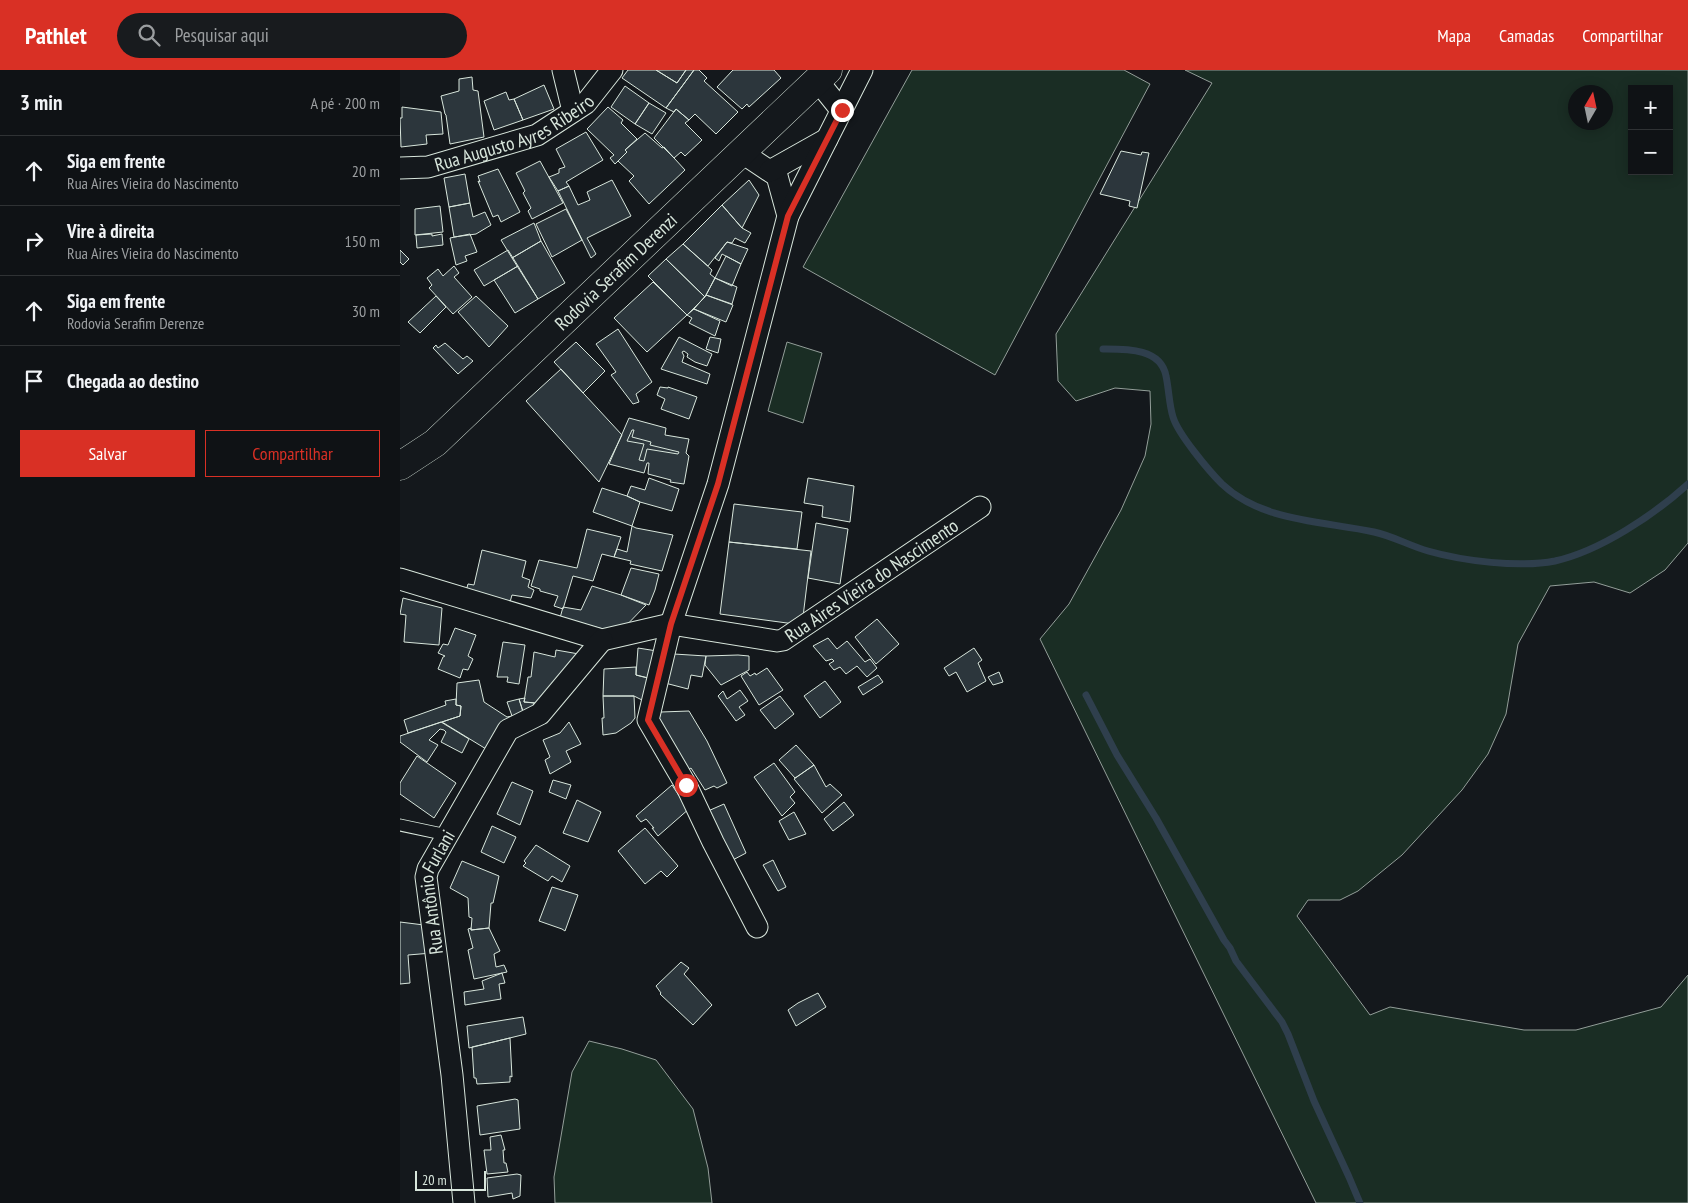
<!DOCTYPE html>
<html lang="pt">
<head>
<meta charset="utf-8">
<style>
	body { margin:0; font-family:"PT Sans Narrow",sans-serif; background:#181b1e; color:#f1f3f6 }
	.controls { position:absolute; right:15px; top:15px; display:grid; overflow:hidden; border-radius:0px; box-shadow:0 2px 12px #0003 }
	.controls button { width:45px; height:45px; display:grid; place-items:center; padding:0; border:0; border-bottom:1px solid #2f3234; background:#0f1215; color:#f1f3f6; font:25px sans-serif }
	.compass { position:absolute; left:1168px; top:15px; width:45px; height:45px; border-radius:50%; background:#0f1215; box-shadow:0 2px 12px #0003; rotate:9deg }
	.scale { position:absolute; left:15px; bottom:12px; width:71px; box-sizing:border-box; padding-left:5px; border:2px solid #d8e6dc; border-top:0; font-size:14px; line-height:18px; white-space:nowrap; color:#d8e6dc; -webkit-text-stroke:4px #14181c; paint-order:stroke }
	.stop { position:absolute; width:15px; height:15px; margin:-11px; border:4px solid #d93025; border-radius:50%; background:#fff }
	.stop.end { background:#d93025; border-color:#fff; box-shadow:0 1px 5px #0008 }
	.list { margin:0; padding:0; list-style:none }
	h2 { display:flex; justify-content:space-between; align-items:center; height:65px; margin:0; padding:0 20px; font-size:21px }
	h2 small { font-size:16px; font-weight:400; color:#9b9ea0 }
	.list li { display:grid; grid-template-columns:32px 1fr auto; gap:15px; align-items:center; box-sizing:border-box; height:70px; padding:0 20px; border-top:1px solid #2f3234 }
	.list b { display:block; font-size:19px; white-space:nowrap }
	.list p { margin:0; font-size:16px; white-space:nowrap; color:#9b9ea0 }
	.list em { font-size:16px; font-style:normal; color:#9b9ea0 }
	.actions { display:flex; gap:10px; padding:15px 20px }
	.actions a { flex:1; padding:11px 0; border:1px solid #d93025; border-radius:0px; text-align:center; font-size:18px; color:#d93025 }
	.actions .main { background:#d93025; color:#fff }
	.icon { flex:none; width:28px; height:28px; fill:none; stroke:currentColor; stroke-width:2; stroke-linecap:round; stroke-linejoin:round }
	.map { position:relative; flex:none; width:1288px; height:1133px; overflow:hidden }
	header { display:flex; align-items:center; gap:30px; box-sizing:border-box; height:70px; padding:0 25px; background:#d93025; color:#fff }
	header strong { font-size:24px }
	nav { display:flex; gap:28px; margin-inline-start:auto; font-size:18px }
	.search { width:350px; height:45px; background:#181b1e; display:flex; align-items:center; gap:12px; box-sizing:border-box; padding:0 18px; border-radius:28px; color:#9b9ea0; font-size:19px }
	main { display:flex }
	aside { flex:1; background:#0f1215 }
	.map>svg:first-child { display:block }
</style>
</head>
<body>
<header>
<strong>Pathlet</strong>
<div class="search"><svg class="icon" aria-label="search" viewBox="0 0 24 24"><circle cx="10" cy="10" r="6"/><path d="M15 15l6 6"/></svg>Pesquisar aqui</div>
<nav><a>Mapa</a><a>Camadas</a><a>Compartilhar</a></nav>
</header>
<main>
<aside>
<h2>3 min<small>A pé · 200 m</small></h2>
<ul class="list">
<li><svg class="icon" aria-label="ahead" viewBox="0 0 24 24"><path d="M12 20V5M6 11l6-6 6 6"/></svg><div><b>Siga em frente</b><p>Rua Aires Vieira do Nascimento</p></div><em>20 m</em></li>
<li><svg class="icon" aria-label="right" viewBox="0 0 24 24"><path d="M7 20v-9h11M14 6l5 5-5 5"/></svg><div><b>Vire à direita</b><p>Rua Aires Vieira do Nascimento</p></div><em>150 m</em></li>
<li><svg class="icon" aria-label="ahead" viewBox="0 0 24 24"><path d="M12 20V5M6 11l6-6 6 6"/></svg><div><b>Siga em frente</b><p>Rodovia Serafim Derenze</p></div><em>30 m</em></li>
<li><svg class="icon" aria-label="arrive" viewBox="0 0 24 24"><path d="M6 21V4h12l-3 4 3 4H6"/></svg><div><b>Chegada ao destino</b></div></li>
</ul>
<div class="actions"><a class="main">Salvar</a><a>Compartilhar</a></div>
</aside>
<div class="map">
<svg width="1288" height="1133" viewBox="0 0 1288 1133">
	<rect width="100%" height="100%" fill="#14181c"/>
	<path fill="#1a2d24" stroke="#939e99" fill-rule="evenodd" d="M512,0H724L750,14L595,305L403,197Z
		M785,0H1288V473L1265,500L1230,523L1194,512L1150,516L1118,574L1106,644L1088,684L1062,720L1002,785L958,821L940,830H908L897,846L970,945L990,937L1124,960H1176L1261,937L1288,905V1133H916L640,569L669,534L721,440L745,386L751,354L750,321L715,318L676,331L658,311L656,264L812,13ZM1232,19H1269V101H1232ZM1176,22H1206V52H1176Z
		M387,272L422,283L403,353L368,341Z
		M189,971L222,979L256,990L293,1039L308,1098L312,1133H155L154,1107L172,1002Z"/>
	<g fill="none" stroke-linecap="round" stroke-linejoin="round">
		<path stroke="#2f3f4d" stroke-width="7" d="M703,279C726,279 761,278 766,306C769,320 769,334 773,347C778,364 809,401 822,414C862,452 923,451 974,462C993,466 1010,476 1028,481C1063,491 1119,498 1155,491C1200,481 1254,445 1288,414
			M686,625L717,685L756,748L824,870L830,878L836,891L882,952L888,964L914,1031L949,1107L960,1133"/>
	</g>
	<path fill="#2c363c" stroke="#d8e6dc" d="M228,0H256L277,13L286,0H294L266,38L222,8Z
		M256,0H286L277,13Z
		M294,0H299L307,8L304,11L338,42L316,64L295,44L289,50L276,39L274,42L266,38Z
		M333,0H374L381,8L349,37L347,34L342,39L317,17Z
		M72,7L73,20L78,21L84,67L50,74L46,45L45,44L41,26L59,21V9Z
		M144,15L154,39L123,50L114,29Z
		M225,16L249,33L235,54L211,37Z
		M106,22L109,30L114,29L123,50L94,60L84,31Z
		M249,33L266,43L252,64L235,54Z
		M2,37L41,42L43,64L26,65L27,74L1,77L0,48H2Z
		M208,37L223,50L221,53L237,69L225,80L227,82L215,94L210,88L214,85L187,59Z
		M276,39L289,50L285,53L302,70L285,86L281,82L274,88L254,68Z
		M186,62L203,90L166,112L169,116L158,121L149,107L159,103V99L165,97L156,79Z
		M245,63L262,78L264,77L285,100L249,134L229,111L234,106L218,91L227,82L225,80Z
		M721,81L741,85L742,82L749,83L737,138L729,136L730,131L700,124Z
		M140,91L163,133L132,149L128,141L131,138L123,123L125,121L116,103Z
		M98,99L120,142L101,152L98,145L93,147L78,111L80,112L78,106Z
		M65,104L70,133L49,137L44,108Z
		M212,110L231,146L187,168L196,184L191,188L158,121L169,116L178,135L190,130L187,122Z
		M349,110L359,125L342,158L322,135Z
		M70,133L73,147L85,142L91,155L76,164L54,167L49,137Z
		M322,135L342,158L351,163L345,173L335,168L332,173L327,172L308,196L283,174Z
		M40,136L43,162L15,165V139Z
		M166,139L182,170L152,187L136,154Z
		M134,153L141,171L112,188L101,170Z
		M32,164V166L42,164L43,175L17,178L16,165Z
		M70,164L77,182L65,186L67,191L56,195L50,168Z
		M141,171L165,213L138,229L112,188Z
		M327,172L348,179L341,194L322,184L319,191L315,188Z
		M283,174L312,200L310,204L315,208L305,227L266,189Z
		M0,180L9,189L3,195L0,192Z
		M108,180L118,196L84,216L74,200Z
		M326,186L341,194L332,216L315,208Z
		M266,189L305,227L287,245L248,206Z
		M54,196L59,203L54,207L72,227L53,244L29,218L32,215L27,208L38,199L43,206Z
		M118,196L138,229L115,243L94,210Z
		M315,208L337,217L332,234L306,225Z
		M253,212L287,245L247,282L214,248Z
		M306,225L333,235L326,252L294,239Z
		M36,226L46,237L20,263L8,252Z
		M76,226L108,256L89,277L58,242Z
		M294,239L320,251L315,266L289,253L292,248L287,245Z
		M218,259L252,312L236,324L239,332L233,334L211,305L216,302L196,274Z
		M279,267L312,284L307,296L295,292L287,287L288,284L284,281L282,282L284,286L282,292L310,304L307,314L261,299Z
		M310,267L321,269L318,283L306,279Z
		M176,272L205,301L183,323L154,292Z
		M45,273L63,289L67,286L73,291L58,304L33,278L36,275L38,278Z
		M161,299L222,365L199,412L126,331Z
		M260,317L268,318V317L297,327L289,349L261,339L265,329L257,325Z
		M229,348L266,358L265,365L289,369L286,383L289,386L284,414L270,412L271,410L248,404L249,393H247L244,403L209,394Z
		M232,360H234L232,367L251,372L250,375L279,382L278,384L247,379L244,391L239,390L244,374L227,371Z
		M249,408L279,419L272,441L240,432L227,426L231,416L245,420Z
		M408,408L454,416L450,452L422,447L423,436L404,433Z
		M202,418L227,426L240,432L232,456L193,442Z
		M334,434L402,442L397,479L329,472Z
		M416,453L448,459L440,514L408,508Z
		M232,456L236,458L273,465L262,501L230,494L231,491L214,487L217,479L227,482Z
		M187,459L221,467L214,487L202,484L193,511L173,506L163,539L154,536L158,526L140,521V519L131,516L139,490L177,498Z
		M329,472L411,481L402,555L320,544Z
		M82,480L126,491L122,507L130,510L128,517L134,520L131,528L112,525L110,532L66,521L68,514L74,515Z
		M231,498L259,504L255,520L249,535L221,525Z
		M192,516L221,525L246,535L219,563L160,548L163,537L181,540Z
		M3,528L42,538L39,575L4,572L6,545L0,544Z
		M477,549L499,574L476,594L455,567Z
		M55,558L76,565L68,586L73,589L68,600L63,599L60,608L38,599L43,587L45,586L38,583L43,574L48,575Z
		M428,568L437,579L447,571L465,592L470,589L477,598L467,607L457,596L446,604L440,597L434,600L429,594L434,591L432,589L426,591L413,576Z
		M103,572L125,575L119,614L107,612L108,607H97Z
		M238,578L257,581L252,609L236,605Z
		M574,578L582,590L578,593L586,611L567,622L556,602L549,606L544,598Z
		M156,580L179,584L150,634L124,632L128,607H131L134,582L155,587Z
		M274,584L306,586L302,607L291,605L288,619L265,613Z
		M338,585L349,586V600L321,615L305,595L306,586Z
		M236,597V605L252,609L246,632L234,626H203L204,599Z
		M367,598L383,620L359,635L341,606L347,602L350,606L355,603L356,605Z
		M599,602L603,612L593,615L588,607Z
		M478,605L483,612L463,625L458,617Z
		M79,610L84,632L107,647L112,646L107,632L119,629L125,648L91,682L42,652L60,646L61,636L56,635L57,613Z
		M425,611L441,632L420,648L404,626Z
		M340,620L348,631L339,637L345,645L336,651L318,626L323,621L327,629Z
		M203,626H234L235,648L231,653L216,663L203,665L202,648H204Z
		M380,626L394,644L375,659L360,640Z
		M125,628L124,632L134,633L135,646L125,648L119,629Z
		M56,629V635L61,636L60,646L8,663L4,650L46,635L45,631Z
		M289,641L307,671L327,713L317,718L314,716L305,720L291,698L281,704L257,656L261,642Z
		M41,652L69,669L62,683L41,672L46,662L44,660L40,659L29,670L38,675L27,692L0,672V666Z
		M169,652L181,674L166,681L171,692L150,704L145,690L150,687L143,670L160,663Z
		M396,675L414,695L395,708L379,690Z
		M17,686L56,713L34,748L0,724V713Z
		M374,693L395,722L390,727L395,733L382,746L354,707Z
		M414,695L426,717L430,714L442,725L422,743L394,709Z
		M153,710L171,715L166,729L149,722Z
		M112,712L133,721L120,755L97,744Z
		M272,715L283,732L290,738L258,766L252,758H254L246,749L241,752L236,746Z
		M177,730L201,742L188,772L163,763Z
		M444,732L454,745L433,761L424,749Z
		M324,734L346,783L329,792L308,741Z
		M394,742L406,764L389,770L379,751Z
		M92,756L116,767L104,793L81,782Z
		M245,758L278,796L267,807L261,801L245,814L218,781Z
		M136,775L170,796L162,812L152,806L148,811L123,796L126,793L124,791Z
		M373,790L386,817L378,821L363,795Z
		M62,791L99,806L93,833H91L89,858L71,860L72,848L69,847L68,828L50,818Z
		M152,817L178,825L165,861L162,859L139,851Z
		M0,852L32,856V883L8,885L10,913L0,914Z
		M71,858V860L89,858L100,881L94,884L96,897L104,895L107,902L74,909L68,880L73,878L68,859Z
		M281,892L289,898L284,904L312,935L293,955L260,924L261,923L256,916Z
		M102,903L105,913L99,914L101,929L65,935L64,922L84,919L82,911Z
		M418,923L426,937L396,956L388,940L398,933Z
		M123,947L126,964L69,978L67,956Z
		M110,968L112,1007L110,1006V1012L77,1014L76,1008H74L72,977Z
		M115,1029L118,1030L120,1059L80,1065L77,1036Z
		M101,1065L105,1080H103L104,1093H106L108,1102L87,1104L84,1080H91L90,1067Z
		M117,1104L121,1105L120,1126L113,1129L112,1123L88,1127L87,1108Z"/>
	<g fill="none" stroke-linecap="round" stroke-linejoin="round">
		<g stroke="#d8e6dc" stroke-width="13">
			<path id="service" d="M0,755L47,765"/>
		</g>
		<g stroke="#d8e6dc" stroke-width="23">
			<g id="minor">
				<path d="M163,0L173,41"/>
				<path d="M417,10L441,40"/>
				<path d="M341,82L377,106L388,146L318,414L271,554L248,650L286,715L313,772L357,857"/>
				<path id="s1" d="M0,98L28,97L137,65L186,33L212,0"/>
				<path d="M370,101L427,69"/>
				<path d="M388,146L462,0"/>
				<path id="s2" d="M0,509L202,570L271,554L377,571L383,570L580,437"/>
				<path id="s3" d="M64,1133L52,1005L26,807L28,799L108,660L140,644L202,570"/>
			</g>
		</g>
		<g stroke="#d8e6dc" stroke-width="29">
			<g id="secondary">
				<path id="s4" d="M0,396L35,373L428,0"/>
			</g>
		</g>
		<use href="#service" stroke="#14181c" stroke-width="11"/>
		<use href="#minor" stroke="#14181c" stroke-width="21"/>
		<use href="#secondary" stroke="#14181c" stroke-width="28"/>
	</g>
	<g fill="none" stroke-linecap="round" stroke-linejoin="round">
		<path stroke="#d93025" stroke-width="6" d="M286,715L248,650L271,554L318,414L388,146L442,40"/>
	</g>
	<g text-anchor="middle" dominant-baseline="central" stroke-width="4" stroke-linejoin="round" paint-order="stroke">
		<g font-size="19" fill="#d8e6dc" stroke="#14181c">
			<text stroke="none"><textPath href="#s1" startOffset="121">Rua Augusto Ayres Ribeiro</textPath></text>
			<text stroke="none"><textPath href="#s4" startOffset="291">Rodovia Serafim Derenzi</textPath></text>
			<text stroke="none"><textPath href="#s2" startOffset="502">Rua Aires Vieira do Nascimento</textPath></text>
			<text stroke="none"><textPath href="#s3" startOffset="315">Rua Antônio Furlani</textPath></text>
		</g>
	</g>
</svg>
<div class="controls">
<button>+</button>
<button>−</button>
</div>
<svg class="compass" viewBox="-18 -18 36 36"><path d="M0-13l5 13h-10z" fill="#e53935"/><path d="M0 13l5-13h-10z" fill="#9b9ea0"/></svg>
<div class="scale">20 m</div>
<div class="stop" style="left:286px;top:715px"></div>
<div class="stop end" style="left:442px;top:40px"></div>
</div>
</main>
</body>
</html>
